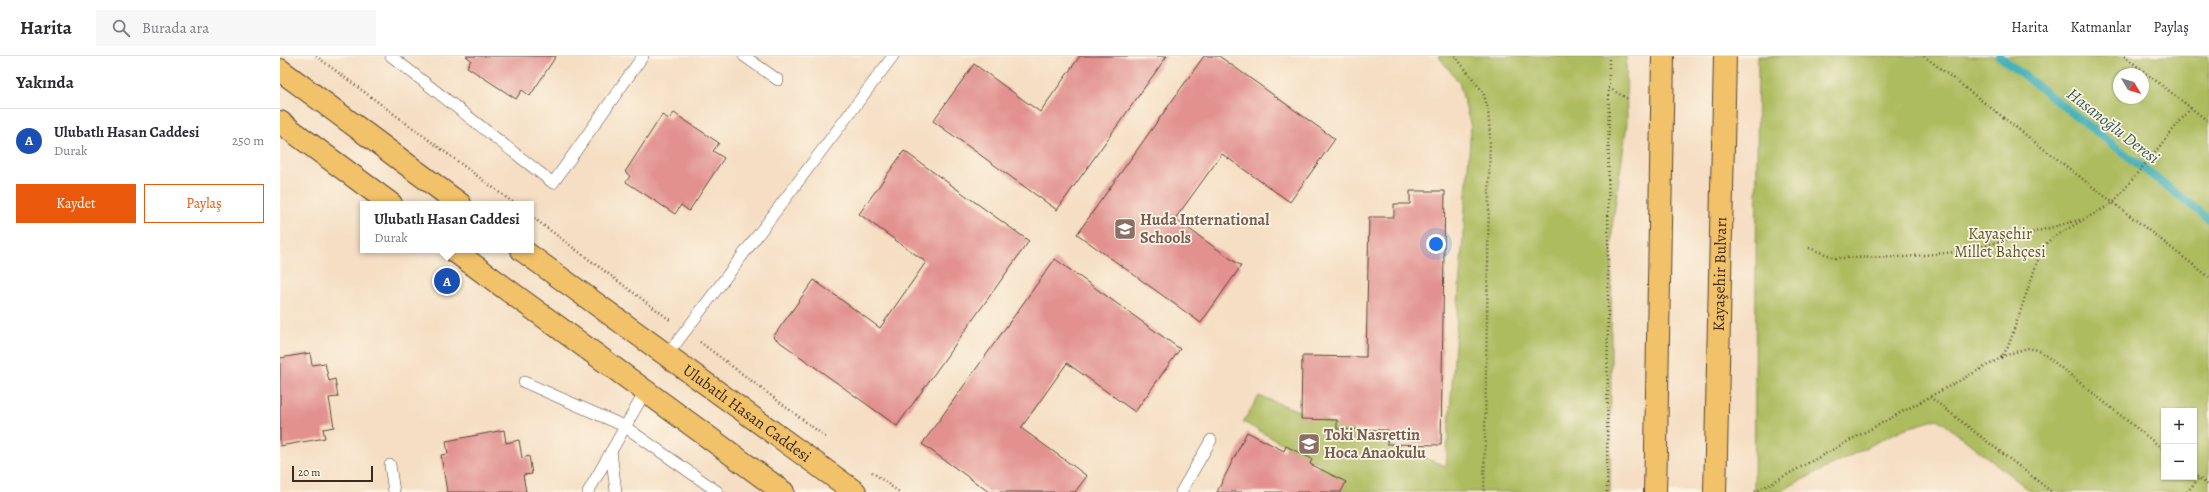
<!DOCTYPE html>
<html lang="tr">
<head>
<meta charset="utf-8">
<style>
	body { margin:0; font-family:Alegreya,serif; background:#f7f7f7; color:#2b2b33 }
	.controls { position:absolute; right:12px; bottom:12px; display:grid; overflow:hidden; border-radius:0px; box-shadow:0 1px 3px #0004 }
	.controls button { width:36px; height:36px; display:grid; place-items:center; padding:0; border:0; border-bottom:1px solid #e1e1e2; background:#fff; color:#2b2b33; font:20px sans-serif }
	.compass { position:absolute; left:1833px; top:12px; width:36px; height:36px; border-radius:50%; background:#fff; box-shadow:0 1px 3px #0004; rotate:128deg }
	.scale { position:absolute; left:12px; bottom:10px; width:81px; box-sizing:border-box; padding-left:4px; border:2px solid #3b2a1e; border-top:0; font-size:11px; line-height:14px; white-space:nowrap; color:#3b2a1e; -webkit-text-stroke:3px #fcf5e5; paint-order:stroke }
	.you { position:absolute; left:1156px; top:188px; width:14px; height:14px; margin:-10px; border:3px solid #fff; border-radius:50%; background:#1a73e8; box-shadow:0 0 0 6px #1a73e833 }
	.badge { display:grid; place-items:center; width:26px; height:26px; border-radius:50%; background:#ea580c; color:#fff; font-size:13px; font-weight:700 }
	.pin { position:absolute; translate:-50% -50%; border:2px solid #fff; box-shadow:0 1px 4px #0006 }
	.popup { position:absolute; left:80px; top:145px; width:174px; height:52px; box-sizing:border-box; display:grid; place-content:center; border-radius:0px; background:#fff; filter:drop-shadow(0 1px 3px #0005); font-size:13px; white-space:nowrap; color:#7c7c81 }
	.popup b { font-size:15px; color:#2b2b33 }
	.popup::after { content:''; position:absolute; left:50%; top:100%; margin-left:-8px; border:8px solid transparent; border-top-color:#fff }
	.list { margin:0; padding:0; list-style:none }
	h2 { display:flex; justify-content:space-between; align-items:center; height:52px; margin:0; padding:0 16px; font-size:17px }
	h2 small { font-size:13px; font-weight:400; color:#7c7c81 }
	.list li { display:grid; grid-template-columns:26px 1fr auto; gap:12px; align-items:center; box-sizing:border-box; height:64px; padding:0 16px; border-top:1px solid #e1e1e2 }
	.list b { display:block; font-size:15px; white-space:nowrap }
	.list p { margin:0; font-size:13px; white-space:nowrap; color:#7c7c81 }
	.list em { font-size:13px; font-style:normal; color:#7c7c81 }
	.actions { display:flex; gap:8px; padding:12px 16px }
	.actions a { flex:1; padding:9px 0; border:1px solid #ea580c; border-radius:0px; text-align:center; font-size:14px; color:#ea580c }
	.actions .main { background:#ea580c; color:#fff }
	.icon { flex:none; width:22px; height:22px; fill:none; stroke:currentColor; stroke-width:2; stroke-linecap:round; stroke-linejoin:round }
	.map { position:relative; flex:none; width:1929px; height:436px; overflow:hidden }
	header { display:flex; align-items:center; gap:24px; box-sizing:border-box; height:56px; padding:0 20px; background:#fff; border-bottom:1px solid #e1e1e2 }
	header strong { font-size:19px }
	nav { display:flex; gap:22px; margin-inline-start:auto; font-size:14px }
	.search { width:280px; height:36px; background:#f7f7f7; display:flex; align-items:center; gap:10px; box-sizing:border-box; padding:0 14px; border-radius:0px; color:#7c7c81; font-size:15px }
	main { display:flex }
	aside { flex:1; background:#fff }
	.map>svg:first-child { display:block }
</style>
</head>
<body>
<header>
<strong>Harita</strong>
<div class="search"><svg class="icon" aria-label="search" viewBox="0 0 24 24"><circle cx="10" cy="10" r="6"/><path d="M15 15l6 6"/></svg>Burada ara</div>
<nav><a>Harita</a><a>Katmanlar</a><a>Paylaş</a></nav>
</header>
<main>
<aside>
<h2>Yakında<small></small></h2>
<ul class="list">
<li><span class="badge" style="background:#1a4fb4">A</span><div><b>Ulubatlı Hasan Caddesi</b><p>Durak</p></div><em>250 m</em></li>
</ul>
<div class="actions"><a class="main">Kaydet</a><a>Paylaş</a></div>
</aside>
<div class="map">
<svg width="1929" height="436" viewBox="0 0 1929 436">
	<rect width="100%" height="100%" fill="#fcf5e5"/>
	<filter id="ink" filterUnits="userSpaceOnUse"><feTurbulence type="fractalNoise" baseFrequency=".025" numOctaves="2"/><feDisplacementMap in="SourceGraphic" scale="8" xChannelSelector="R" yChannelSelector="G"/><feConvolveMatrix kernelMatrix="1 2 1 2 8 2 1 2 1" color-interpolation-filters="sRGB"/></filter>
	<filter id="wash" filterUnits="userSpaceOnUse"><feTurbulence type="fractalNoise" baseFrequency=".012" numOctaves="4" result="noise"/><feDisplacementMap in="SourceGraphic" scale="16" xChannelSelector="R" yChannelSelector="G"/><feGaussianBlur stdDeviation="0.9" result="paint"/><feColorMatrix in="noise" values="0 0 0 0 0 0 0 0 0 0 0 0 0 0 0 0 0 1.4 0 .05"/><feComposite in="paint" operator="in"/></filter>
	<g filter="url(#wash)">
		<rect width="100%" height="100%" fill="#f5dec3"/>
		<path fill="#adbc5e" stroke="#74733e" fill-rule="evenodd" d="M1158,0H1346L1347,68L1332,171L1330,436H1028L1041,409L963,366L979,340L1166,410L1191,71L1179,26Z
			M1478,0H1929V436H1752L1658,363L1623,373L1498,436H1474ZM1839,18H1863V42H1839ZM1884,355H1914V421H1884Z"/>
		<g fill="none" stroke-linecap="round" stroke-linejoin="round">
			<path stroke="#3cadb6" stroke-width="8" d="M1719,0L1929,163"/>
		</g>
		<g id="blocks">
			<path fill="#e2918f" d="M186,0H276L250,40L242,34L236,43L187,11L191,4Z
				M800,0H887L777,154L653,65L694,8L760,56Z
				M924,0H939L1055,83L1010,146L942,98L895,163L961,210L921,267L797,178Z
				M394,57L439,87L433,95L444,102L409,155L401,149L395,158L346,126L350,120L345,116L382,59L389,63Z
				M624,95L749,185L617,370L493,281L534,224L600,272L646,206L579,158Z
				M1130,135H1165L1161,389L1107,388L1108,374L1057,373V364L1021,363L1022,300L1086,301L1089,161H1114V148H1130Z
				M775,203L900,293L855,356L787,307L741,372L807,420L795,436H709L642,388Z
				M30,297L32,309L45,307L49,325L55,323L58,341L49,342L54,371L43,373L45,382L0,390V302Z
				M224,374L226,387L239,384L242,402L249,400L252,418L243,419L246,436H167L161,399L168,398L166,385Z
				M967,376L1004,395L1006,390L1032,403L1030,408L1066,426L1061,436H937Z"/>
		</g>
	</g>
	<g filter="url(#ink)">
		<use href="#blocks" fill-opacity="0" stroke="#574537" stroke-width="1"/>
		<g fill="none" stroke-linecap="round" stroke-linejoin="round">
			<g stroke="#574537" stroke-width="12">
				<path id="lane" d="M111,0L273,127L363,0
					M464,0L498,24
					M388,298L613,0
					M244,326L344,370L438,436
					M331,395L336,436
					M110,409L114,436
					M308,436L366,334
					M901,436L931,384"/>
			</g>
			<g stroke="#574537" stroke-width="24">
				<g id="primary">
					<path d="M0,14L180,148"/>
					<path d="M0,66L111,148"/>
					<path d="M173,194L503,436"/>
					<path id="s1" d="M242,194L575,436"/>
					<path d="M1375,436L1376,394"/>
					<path d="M1435,436L1436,397"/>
				</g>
			</g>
			<path stroke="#574537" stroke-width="2.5" stroke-dasharray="1 3" stroke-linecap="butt" d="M36,0L235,148
				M1175,0L1203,36L1208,53L1210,80L1204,436
				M1644,0L1929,221
				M1844,0L1929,66
				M1329,32L1348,43
				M251,160L390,264
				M1529,192L1556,202L1624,201L1686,195L1802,163
				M420,286L547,382
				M1721,301L1747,292L1759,294L1884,394
				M1650,341L1772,436
				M592,416L619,436
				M1914,418L1929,430
				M1327,436L1329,0
				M1475,436L1721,302L1728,291L1762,192L1773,181L1833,147L1911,52
				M1907,436L1919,422"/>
			<use href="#lane" stroke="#fff" stroke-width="11"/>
			<use href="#primary" stroke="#f2c26a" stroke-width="22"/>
			<g stroke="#574537" stroke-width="24" stroke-linecap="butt">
				<g id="primary-bridge">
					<path d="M1376,394L1383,0"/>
					<path id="s2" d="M1436,397L1445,0"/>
				</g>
			</g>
			<use href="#primary-bridge" stroke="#f2c26a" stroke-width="22"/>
		</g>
	</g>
	<defs>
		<g id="school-square" transform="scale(1.15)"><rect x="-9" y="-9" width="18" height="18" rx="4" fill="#8d6e63" stroke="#fcf5e5"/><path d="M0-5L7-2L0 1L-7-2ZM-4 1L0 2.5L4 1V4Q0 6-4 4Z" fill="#fff"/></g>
	</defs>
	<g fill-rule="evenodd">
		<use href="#school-square" x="845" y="173"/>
		<use href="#school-square" x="1029" y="388"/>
	</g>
	<g text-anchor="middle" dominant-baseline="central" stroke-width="3.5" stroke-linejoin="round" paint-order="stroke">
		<g font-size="16" font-weight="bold" fill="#785e54" stroke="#fcf5e5" text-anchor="start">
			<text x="860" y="164">Huda International<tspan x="860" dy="18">Schools</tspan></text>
			<text x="1044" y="379">Toki Nasrettin<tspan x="1044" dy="18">Hoca Anaokulu</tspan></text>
		</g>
		<g font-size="16" fill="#5d5631" stroke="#fcf5e5">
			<text x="1720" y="178">Kayaşehir<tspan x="1720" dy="18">Millet Bahçesi</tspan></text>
		</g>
		<g font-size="16" fill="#3b2a1e" stroke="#fcf5e5">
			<text stroke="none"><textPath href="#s2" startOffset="179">Kayaşehir Bulvarı</textPath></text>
			<text stroke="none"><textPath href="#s1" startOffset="278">Ulubatlı Hasan Caddesi</textPath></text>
		</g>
		<g font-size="17" font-style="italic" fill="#3b5e5b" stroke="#fcf5e5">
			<text transform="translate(1833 70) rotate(38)">Hasanoğlu Deresi</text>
		</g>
	</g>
</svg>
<div class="controls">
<button>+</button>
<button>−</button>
</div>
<svg class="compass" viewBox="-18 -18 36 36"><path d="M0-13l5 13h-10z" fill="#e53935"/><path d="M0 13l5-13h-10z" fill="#7c7c81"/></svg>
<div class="scale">20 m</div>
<div class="you"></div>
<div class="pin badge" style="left:167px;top:225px;background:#1a4fb4">A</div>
<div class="popup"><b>Ulubatlı Hasan Caddesi</b>Durak</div>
</div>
</main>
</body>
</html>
